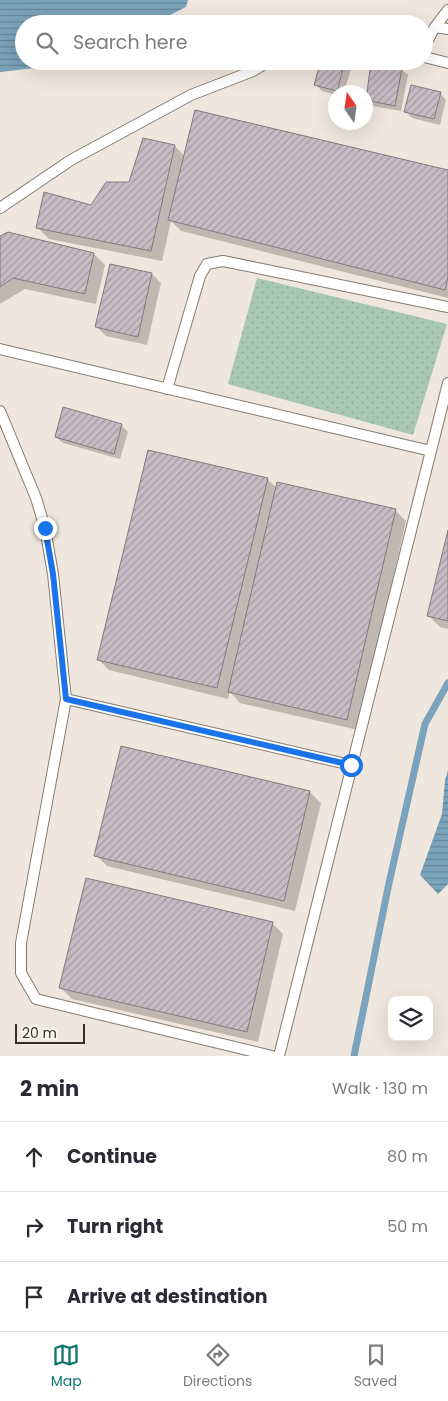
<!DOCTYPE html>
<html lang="en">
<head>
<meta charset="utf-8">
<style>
	body { margin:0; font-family:Poppins,sans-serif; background:#f2f2f3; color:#2b2b33 }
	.controls { position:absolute; right:15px; bottom:15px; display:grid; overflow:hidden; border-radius:10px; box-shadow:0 5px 20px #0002 }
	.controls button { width:45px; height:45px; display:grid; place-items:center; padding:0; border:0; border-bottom:1px solid #e1e1e2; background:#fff; color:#2b2b33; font:25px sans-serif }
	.compass { position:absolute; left:328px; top:85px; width:45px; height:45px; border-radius:50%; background:#fff; box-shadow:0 5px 20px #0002; rotate:347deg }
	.scale { position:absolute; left:15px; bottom:12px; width:70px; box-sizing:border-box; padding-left:5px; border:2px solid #34312d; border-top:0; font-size:14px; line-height:18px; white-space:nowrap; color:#34312d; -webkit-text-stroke:4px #fdf4ea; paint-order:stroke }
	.stop { position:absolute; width:15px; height:15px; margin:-11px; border:4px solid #1a73e8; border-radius:50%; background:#fff }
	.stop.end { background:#1a73e8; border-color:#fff; box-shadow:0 1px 5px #0008 }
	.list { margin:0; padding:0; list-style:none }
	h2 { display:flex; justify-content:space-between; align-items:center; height:65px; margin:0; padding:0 20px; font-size:21px }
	h2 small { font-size:16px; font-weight:400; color:#7c7c81 }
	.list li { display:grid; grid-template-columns:32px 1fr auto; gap:15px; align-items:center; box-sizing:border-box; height:70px; padding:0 20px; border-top:1px solid #e1e1e2 }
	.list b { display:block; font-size:19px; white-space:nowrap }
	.list em { font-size:16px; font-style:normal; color:#7c7c81 }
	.icon { flex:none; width:28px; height:28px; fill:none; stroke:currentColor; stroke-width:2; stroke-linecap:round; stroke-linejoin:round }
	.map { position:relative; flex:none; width:448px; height:1056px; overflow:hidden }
	.search { position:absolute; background:#fff; box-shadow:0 5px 20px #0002; left:15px; right:15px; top:15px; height:55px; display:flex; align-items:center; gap:12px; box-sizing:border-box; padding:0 18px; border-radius:28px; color:#7c7c81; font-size:19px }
	.sheet { height:275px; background:#fff }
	nav { display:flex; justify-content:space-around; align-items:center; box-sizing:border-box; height:70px; border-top:1px solid #e1e1e2; background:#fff; font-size:14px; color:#7c7c81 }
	nav a { display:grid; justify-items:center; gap:2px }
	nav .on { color:#0f766e }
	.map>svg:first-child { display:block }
</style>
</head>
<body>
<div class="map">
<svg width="448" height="1056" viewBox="0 0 448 1056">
	<defs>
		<pattern id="grass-dots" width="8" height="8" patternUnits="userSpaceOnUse" patternTransform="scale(1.25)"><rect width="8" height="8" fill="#a8c8b4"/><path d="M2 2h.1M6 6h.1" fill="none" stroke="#91ac9b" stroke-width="1.8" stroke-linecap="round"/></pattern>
		<pattern id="water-rules" width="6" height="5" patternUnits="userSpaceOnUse" patternTransform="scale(1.25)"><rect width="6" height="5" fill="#7ba3bb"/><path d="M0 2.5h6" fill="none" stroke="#668598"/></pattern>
		<pattern id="building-hatch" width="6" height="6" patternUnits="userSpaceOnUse" patternTransform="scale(1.25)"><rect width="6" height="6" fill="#c7bcc4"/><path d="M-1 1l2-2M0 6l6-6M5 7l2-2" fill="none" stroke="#a299a0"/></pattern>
	</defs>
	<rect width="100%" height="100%" fill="#efe7dd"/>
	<path fill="url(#grass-dots)" d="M257,278L447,324L413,435L228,384Z"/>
	<path fill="url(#water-rules)" d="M0,0H188L186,7L152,24H24V61H73L68,64L0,72Z
		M448,770V884L438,894L420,875L442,814L445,780Z"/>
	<path fill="#0003" d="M323,61H339L345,63L351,69L344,92H346H336V95L322,91L316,85Z
		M372,63L401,69L408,75L401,111L372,106L366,100Z
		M440,93L446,100L440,125L412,118L406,112Z
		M175,146L185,157L448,171V298L181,231L171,221L162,261L49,239L38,228L91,206L130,183Z
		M0,238L94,254L105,265L96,304L25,289L0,304Z
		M152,274L161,283L147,345L106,336L97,327Z
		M121,425L128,432L120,459L63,443L56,437Z
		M149,451L268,480L277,488L395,510L406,521L358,730L240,703L230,692L228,699L109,670L98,659Z
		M448,536V629L440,627L429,616Z
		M122,747L310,792L321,803L295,911L107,866L96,855Z
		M272,923L283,934L258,1042L72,999L61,988Z"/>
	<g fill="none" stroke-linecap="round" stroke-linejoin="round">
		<path stroke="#7ba3bb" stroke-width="7" d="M354,1056L389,883L425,724L448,683"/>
	</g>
	<path fill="url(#building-hatch)" stroke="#837980" d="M321,61L345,62L337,91L314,85Z
		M371,62L402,68L395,106L366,100Z
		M411,85L441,92L434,119L404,112Z
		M195,110L448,170V277L445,290L168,220Z
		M143,138L175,145L151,251L36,228L44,192L91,205L106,182H129Z
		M8,232L94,253L85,294L13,278L0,287V236Z
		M110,264L152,273L138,337L95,327Z
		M63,407L122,424L114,454L55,437Z
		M148,450L268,478L217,688L97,660Z
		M277,482L396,509L347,720L228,692Z
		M448,530V621L427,616Z
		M121,746L310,791L284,901L94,856Z
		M86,878L273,922L247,1032L59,988Z"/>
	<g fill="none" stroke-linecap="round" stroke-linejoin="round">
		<g stroke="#837c73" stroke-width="12">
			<path id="service" d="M435,27L448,29
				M424,47L435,27L448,10
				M424,57L448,63
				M0,208L71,160L191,95L253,71L269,61
				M0,349L431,451
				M167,389L200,276L207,264L223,261L448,307
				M0,411L36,498L45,528L53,574L66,699L21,943V973L36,999L272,1056
				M66,699L351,765
				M279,1056L448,383"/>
		</g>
		<use href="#service" stroke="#fff" stroke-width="10"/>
	</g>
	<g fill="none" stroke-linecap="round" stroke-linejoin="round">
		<path stroke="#1a73e8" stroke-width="6" d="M45,528L53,574L66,699L351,765"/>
	</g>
</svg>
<div class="controls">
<button><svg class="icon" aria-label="layers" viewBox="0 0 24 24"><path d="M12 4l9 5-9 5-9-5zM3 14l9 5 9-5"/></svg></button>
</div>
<svg class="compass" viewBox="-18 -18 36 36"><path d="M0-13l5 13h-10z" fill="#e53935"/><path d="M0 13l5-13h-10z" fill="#7c7c81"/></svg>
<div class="scale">20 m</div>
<div class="stop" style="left:351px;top:765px"></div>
<div class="stop end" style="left:45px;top:528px"></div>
<div class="search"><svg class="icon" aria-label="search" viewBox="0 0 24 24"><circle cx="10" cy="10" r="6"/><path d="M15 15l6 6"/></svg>Search here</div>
</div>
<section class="sheet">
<h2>2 min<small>Walk · 130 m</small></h2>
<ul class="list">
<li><svg class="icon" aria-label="ahead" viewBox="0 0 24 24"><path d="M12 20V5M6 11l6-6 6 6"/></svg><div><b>Continue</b></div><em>80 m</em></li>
<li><svg class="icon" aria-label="right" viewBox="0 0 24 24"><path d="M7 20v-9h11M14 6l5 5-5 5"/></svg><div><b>Turn right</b></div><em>50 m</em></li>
<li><svg class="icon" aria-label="arrive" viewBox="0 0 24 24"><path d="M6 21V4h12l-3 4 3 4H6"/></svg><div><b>Arrive at destination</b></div></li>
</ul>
</section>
<nav>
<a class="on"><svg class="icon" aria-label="map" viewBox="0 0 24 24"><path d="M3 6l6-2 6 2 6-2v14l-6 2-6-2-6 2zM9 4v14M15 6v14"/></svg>Map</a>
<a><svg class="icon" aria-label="directions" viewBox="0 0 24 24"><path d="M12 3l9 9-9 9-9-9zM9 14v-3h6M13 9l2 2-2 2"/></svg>Directions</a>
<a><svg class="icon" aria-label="saved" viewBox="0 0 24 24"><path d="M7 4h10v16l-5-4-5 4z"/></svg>Saved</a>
</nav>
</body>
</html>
